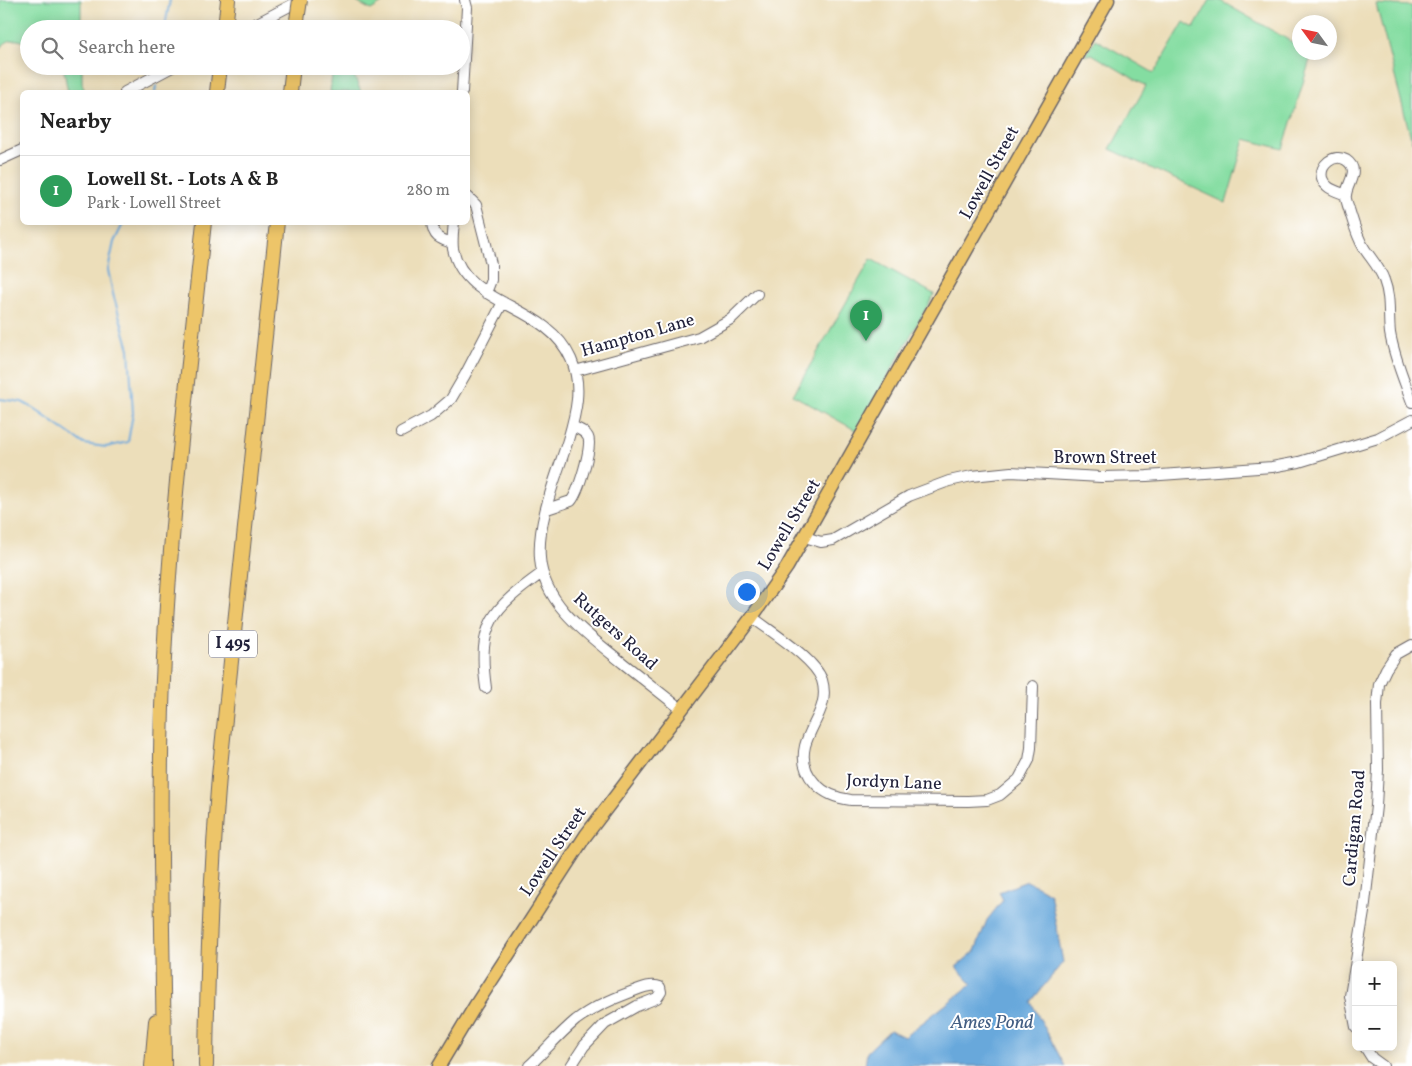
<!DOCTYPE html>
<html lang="en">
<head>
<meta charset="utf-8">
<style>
	body { margin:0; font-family:Vollkorn,serif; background:#f6f6f6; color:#222 }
	.controls { position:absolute; right:15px; bottom:15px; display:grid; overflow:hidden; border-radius:8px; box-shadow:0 2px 12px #0003 }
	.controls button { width:45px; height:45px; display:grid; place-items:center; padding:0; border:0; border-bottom:1px solid #e0e0e0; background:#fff; color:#222; font:25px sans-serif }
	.compass { position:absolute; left:1292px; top:15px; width:45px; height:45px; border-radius:50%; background:#fff; box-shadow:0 2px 12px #0003; rotate:303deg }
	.you { position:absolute; left:746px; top:591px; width:18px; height:18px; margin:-12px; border:4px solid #fff; border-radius:50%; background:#1a73e8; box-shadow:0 0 0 8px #1a73e833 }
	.badge { display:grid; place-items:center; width:32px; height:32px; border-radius:50%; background:#b5179e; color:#fff; font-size:16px; font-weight:700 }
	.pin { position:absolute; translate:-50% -41px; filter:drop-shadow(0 1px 2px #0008) }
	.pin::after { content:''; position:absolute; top:26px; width:18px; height:15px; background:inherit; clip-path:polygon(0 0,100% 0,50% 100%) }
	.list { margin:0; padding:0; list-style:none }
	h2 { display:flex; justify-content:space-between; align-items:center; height:65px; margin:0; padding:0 20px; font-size:21px }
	h2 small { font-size:16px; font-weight:400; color:#767676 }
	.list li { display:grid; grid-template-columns:32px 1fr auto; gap:15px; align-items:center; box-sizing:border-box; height:70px; padding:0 20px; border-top:1px solid #e0e0e0 }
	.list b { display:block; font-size:19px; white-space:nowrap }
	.list p { margin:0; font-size:16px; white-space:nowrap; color:#767676 }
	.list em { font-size:16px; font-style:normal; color:#767676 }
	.icon { flex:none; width:28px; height:28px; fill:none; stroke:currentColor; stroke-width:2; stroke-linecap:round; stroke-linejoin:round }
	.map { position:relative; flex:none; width:1412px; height:1066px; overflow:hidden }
	.search { position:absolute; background:#fff; box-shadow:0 2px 12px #0003; left:20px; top:20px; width:450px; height:55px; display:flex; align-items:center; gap:12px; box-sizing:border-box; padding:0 18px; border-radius:28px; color:#767676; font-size:19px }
	.panel { position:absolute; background:#fff; box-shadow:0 2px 12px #0003; left:20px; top:90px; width:450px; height:135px; border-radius:8px }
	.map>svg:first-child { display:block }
</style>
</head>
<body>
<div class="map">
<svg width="1412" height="1066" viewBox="0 0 1412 1066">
	<rect width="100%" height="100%" fill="#fff"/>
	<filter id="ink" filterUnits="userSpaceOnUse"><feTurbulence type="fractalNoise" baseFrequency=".02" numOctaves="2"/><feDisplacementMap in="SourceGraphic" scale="10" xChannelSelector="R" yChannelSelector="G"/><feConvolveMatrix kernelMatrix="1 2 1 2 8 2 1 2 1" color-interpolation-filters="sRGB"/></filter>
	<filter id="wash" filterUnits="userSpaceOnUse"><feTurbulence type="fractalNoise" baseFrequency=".0096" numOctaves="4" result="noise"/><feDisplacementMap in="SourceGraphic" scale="20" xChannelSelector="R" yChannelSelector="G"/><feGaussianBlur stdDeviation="1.12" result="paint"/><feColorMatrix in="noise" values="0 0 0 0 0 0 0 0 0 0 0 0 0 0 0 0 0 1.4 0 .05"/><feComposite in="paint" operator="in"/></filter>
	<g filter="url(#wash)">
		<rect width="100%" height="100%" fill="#ecdeba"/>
		<path fill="#84dda1" stroke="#53806e" d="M0,0H81V29H29V46C20,37 8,38 0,48Z
			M353,0H387L371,10Z
			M1210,0H1219L1299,46L1300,52L1312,53L1283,149L1245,139L1226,203L1110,149L1146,86L1092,54L1085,56L1095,39L1154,73L1184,22L1194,28Z
			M1376,4L1412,6V142Z
			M63,66H82V83L85,92H68Z
			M333,66H350L361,92H330Z
			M871,259L934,294L857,431L793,395Z"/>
		<path fill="#68a8db" stroke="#45658b" d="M1027,881L1050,893L1063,962L1031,1002L1065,1066H865L867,1052L890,1030L904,1037L972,984L956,967L975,951L987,920L1003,900L999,892Z"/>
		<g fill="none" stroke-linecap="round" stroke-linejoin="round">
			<path stroke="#68a8db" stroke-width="2" d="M166,29L165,26L170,0
				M155,92L156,86
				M0,399L22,402L33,408L84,444L106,447L128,442L133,413L129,349L113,294L108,270L114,242L124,222"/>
		</g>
	</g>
	<g filter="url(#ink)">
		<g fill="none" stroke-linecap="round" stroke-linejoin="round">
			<g stroke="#696467" stroke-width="12">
				<path id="minor" d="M246,29L301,0
					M125,92L174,66
					M462,92L467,8L465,0
					M0,160L22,150
					M1346,195C1337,191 1325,189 1322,178C1319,165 1334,153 1346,160C1361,170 1347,183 1346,195C1345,199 1348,205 1349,209C1353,222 1357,237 1364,248C1371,259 1380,268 1384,280C1391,298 1388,315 1390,333C1394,357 1404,380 1412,402
					M468,197L476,205L491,264V280L486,293
					M432,222C433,237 440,239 452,243
					M454,222C453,231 452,241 453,249C466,308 546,302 571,359C583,386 576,413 568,440C557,475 537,521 540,558C543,605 591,637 624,664C643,679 662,694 681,709
					M575,371L699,337L731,319L757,294
					M401,432L431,416L451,399L465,375L503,302
					M547,509L571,501C578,493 593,446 588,437C585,431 578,429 572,426
					M805,537L821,542L833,540L909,496L949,481L972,476L1011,472L1101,477L1147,476L1272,467L1299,462L1378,438L1412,420
					M752,617C771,632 814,658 822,680C830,706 811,723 805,746C798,776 823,797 851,800L968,801L987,800L1000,795L1019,779L1029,760L1031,748L1033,686
					M486,688C477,624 492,609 542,573
					M1356,1027L1350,996L1364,912L1376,806L1378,770L1377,704L1379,684L1386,669L1396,654L1412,645
					M1365,1047L1372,1058L1383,1066
					M529,1066C545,1051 559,1034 576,1020C592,1008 612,999 631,992C639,989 651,983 660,987L661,992L657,998L637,1006L605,1024L584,1046L571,1066"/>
			</g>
			<g stroke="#696467" stroke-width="15">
				<path id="major" d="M439,1066L475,1006L586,835L752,617L787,567L1108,0"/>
			</g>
			<g stroke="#696467" stroke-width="16">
				<path id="highway" d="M225,29L228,0
					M217,92L220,66
					M290,92L293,66
					M152,1066L156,1021
					M164,1066C163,930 157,794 164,658C171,513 189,367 204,222
					M206,1066C207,969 211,873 219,776L277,222"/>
			</g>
			<use href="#minor" stroke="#fff" stroke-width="10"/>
			<use href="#major" stroke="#edc569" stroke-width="12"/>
			<use href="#highway" stroke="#edc569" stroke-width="14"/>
			<g stroke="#696467" stroke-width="16" stroke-linecap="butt">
				<path id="highway-bridge" d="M297,20L300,0"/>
			</g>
			<use href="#highway-bridge" stroke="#edc569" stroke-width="14"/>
		</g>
	</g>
	<g text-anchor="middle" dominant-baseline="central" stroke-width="4" stroke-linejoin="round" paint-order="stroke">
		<rect fill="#fff" stroke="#646476" stroke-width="1" x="209" y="630.5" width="48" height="27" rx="4"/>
		<g font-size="16" font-weight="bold" fill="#22223b">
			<text x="233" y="644">I 495</text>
		</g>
		<g font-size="18" fill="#22223b" stroke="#fff">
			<text transform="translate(990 173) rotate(-61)">Lowell Street</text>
			<text transform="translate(638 336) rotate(-16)">Hampton Lane</text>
			<text x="1105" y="458">Brown Street</text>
			<text transform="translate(790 525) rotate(-59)">Lowell Street</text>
			<text transform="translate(615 632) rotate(42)">Rutgers Road</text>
			<text transform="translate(894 783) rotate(2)">Jordyn Lane</text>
			<text transform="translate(1355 828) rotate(-85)">Cardigan Road</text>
			<text transform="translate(554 852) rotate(-56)">Lowell Street</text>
		</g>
		<g font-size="19" font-style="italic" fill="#425e83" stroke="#fff">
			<text x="992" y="1023">Ames Pond</text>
		</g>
	</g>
</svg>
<div class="controls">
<button>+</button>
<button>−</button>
</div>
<svg class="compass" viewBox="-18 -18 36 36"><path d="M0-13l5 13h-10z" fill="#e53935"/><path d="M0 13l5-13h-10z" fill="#767676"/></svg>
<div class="you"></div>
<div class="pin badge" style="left:866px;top:341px;background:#2e9e5b">1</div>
<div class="search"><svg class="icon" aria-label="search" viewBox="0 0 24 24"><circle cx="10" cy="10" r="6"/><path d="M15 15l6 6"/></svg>Search here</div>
<section class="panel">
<h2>Nearby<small></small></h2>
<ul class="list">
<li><span class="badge" style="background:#2e9e5b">1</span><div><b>Lowell St. - Lots A &amp; B</b><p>Park · Lowell Street</p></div><em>280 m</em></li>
</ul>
</section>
</div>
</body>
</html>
